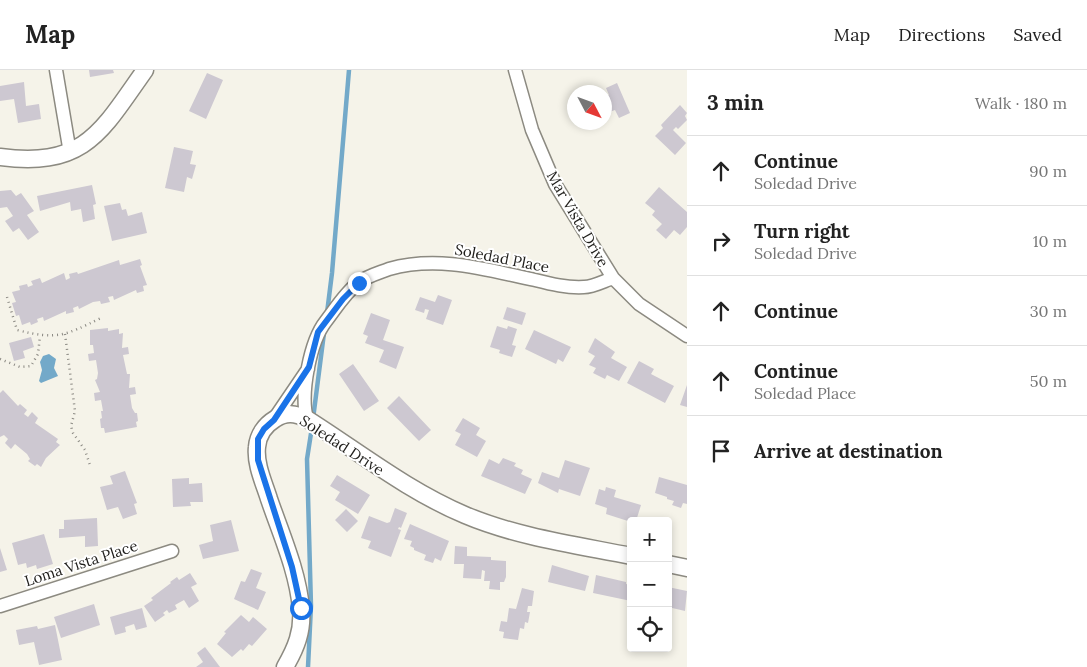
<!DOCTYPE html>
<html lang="en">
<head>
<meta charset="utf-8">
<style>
	body { margin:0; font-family:Lora,serif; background:#f2f2f2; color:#222 }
	.controls { position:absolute; right:15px; bottom:15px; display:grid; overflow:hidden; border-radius:5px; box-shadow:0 2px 8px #0003 }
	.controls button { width:45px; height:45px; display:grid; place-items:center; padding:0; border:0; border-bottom:1px solid #e0e0e0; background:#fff; color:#222; font:25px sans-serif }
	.compass { position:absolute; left:567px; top:15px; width:45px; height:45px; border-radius:50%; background:#fff; box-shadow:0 2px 8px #0003; rotate:131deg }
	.stop { position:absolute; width:15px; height:15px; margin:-11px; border:4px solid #1a73e8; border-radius:50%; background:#fff }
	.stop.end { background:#1a73e8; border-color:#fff; box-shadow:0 1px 5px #0008 }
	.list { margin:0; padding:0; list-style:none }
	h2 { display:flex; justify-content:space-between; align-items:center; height:65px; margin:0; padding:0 20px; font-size:21px }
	h2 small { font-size:16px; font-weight:400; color:#767676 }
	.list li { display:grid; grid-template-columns:32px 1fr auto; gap:15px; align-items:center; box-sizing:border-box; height:70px; padding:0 20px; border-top:1px solid #e0e0e0 }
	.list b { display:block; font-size:19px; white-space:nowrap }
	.list p { margin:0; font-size:16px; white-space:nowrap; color:#767676 }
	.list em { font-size:16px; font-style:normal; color:#767676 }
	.icon { flex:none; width:28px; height:28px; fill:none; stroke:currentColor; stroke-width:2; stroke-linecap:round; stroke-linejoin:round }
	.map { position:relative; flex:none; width:687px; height:597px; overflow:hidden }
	header { display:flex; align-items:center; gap:30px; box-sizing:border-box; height:70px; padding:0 25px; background:#fff; border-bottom:1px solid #e0e0e0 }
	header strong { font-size:24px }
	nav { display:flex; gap:28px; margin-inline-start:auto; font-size:18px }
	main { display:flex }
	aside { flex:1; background:#fff }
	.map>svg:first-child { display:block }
</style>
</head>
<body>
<header>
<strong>Map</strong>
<nav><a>Map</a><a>Directions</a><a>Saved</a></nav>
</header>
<main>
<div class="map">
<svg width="687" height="597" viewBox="0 0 687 597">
	<rect width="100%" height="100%" fill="#f5f3e9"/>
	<path fill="#73a9c9" d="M49,284L56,289L54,298L58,306L41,313L39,311L42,300L40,292L43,286Z"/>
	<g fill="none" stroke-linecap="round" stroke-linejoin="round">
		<path stroke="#73a9c9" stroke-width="4.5" d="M327,243L332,203L349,0
			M313,349L324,263
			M308,597L311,536L307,389L312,357"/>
	</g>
	<path fill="#cdc8d1" d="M89,0H113L114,3L90,7Z
		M207,3L223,10L206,49L189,41Z
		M24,12L26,36L39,34L41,49L18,53L14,29L0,31V16Z
		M617,13L630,43L619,48L615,40L604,44V23L606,27L609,25L606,18Z
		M680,35L687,43L685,46L687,50L678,59L676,57L673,60L686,73L675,85L655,66L663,58L661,55Z
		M174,77L193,81L190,94L196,95L192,109L187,107L184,122L165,118Z
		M92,115L96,134L93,135L95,149L83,152L81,139L71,141L70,132L40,141L37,126Z
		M659,117L687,142V157L680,165L674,160L666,169L656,160L662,154L652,145L655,141L645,133Z
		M11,120L16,126L21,123L34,141L27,145L39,162L28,170L19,158L13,162L5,151L13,146L7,137L0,138V121Z
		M120,133L122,140L126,139L128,146L142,142L147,163L112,171L104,136Z
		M140,189L142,195L140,196L147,215L143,216L144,221L137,223L136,220L114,230L113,226L108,227L110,232L101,234L100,231L93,232L79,239L78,236L73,238L74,242L66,244V241L44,251L43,247L37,249L38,252L31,255L30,252L22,255L19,245L16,246L12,233L16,232L12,222L20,220L19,216L27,214L28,217L33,215L31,211L40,208L42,213L64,203L66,210L70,208L69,204L77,202L78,204L119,190L120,195Z
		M438,225L452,230L443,255L426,249L429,240L425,239L424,243L415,240L420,227L435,232Z
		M507,237L526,243L522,255L503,249Z
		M371,243L390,250L383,270L404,277L396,299L379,292L384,280L365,273L368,266L363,264Z
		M497,256L507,259L508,256L517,259L512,275L516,276L512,287L499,283L500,280L490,277Z
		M108,258V261L119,259V264L123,263L122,278L128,277L129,284L123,285L127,304H130L129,318L135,317L136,324L130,325L132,338L135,343H137L138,351L136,352L137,357L105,363L104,358H101L100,349L102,348L101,341H103L101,330L95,331L94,323L100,322L95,310L97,309L98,303L96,290L89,291L88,284L94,283L93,275H90V260Z
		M534,260L571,277L563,292L558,289L556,294L525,279Z
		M31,267L34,277L23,281L25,288L14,291L9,273Z
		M595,268L615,282L611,288L627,297L619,311L607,305L605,309L593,303L596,298L589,295L595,286L588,282Z
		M639,291L654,299L651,304L674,316L665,333L627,313Z
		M353,294L379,331L364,341L339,304Z
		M687,315V337L680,335Z
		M3,320L18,336L20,334L27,340L24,344L28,347L32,342L38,348L35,353L58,369L56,372L60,375L46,388L41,397L37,394L35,396L28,391L30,389L27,384L15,374L11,379L5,373L8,369L4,365L0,367V323Z
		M399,326L431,360L419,371L387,338Z
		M463,348L480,358L476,365L486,371L477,387L455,375L461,364L455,361Z
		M503,388L516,393L514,396L523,400L521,404L532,409L525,424L481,406L489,389L499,394Z
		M565,390L590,398L580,426L559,419L558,423L538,413L542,402L559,408Z
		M125,401L137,433L134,434L137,444L123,449L118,437L107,440L100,417L113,414L110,406Z
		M337,405L370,425L358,444L335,430L340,422L330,416Z
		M659,407L687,415V434L683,433L681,438L672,435L674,431L667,429V427L655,423Z
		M189,408V414L202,413L203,432H190L191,436L173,437L172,409Z
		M606,417L616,420L614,427L641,435L636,451L631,452L606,444L607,438L595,434L599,419L605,421Z
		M395,438L407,443L401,458L399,457L398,459L401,460L391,487L368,478L371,471L361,468L369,446L387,453L390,452Z
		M346,439L358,451L347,462L335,450Z
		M97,448L98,476L85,477V466L59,468V459H64V450Z
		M231,450L239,481L203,489L199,475L213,471L210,455Z
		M410,454L449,471L441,491L435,488L433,493L424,490L426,485L414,480V478L410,476L412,471L404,469Z
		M44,464L53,494L37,499L36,495L27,498L26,493L18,495L12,473Z
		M455,476L467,477V486L491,487V490L506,491V507L504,512H500V520L489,519L490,511H484L485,501L482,500L481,509L463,508L464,494H454Z
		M0,478L7,500L0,502Z
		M552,495L589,506L585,521L548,512Z
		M251,499L262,503L256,518L266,522L258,540L234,529L241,511L245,512Z
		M190,503L197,514L191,517L199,531L189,538L184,530L175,535L177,539L169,543L167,540L163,543L165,545L155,552L144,536L153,530L151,528L171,513L170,512L177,507L179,510Z
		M596,505L626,512V514L631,515V531L593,523Z
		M668,517L687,521L685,541L668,537Z
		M522,518L534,521L532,536H528L527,542H530L528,553L525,552L524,559L520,558L518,570L503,568L504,562L499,561L501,551L507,552L509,538L516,539Z
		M94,534L100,555L61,568L54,547Z
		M142,538L147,557L136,560L134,554L125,557L126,562L115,565L110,547Z
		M241,545L249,552L253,547L267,559L252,576L249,574L243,581L241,579L232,587L217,574L226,563L224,562Z
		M55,555L62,590L39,595L34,572L19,575L16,560L37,556L38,559Z
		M205,577L220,597H196L203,592L197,583Z"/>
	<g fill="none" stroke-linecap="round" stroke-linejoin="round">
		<g stroke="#8c8a81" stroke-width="15">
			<path id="minor" d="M56,0L70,83
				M515,0L532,60L555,114L613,208L639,234L687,266
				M274,349L308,299
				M307,349C300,324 310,271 326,251C336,238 345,223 358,213C367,206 379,203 389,199C439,185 487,200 535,210C551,214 567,218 584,217C593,217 604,211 613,208
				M0,536L172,481"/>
		</g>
		<g stroke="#8c8a81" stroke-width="19">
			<path id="tertiary" d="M0,87C85,98 101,62 145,0
				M668,494L687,498
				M285,597C296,578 303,561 301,539C298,502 281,464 269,429C264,413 255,394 257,377C258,365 265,355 275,349C286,342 295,343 307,349C359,382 408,421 465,445C517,467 576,475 631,486"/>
		</g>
		<path stroke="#8b8983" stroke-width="2.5" stroke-dasharray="1 4" stroke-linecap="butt" d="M7,227L17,260C57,270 64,266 101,248
			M65,264L75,341L71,356L73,363L85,380L90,395
			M0,289L20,297L31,296L38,284L40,266"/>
		<use href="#minor" stroke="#fff" stroke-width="12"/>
		<use href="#tertiary" stroke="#fff" stroke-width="16"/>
	</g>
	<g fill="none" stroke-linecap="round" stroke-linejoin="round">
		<path stroke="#1a73e8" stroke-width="6" d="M301,538L292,497L258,390V369L264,359L274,350L309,297L318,262L343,229L359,213"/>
	</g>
	<g text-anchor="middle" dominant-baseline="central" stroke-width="4" stroke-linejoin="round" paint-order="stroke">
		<g font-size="15" fill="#1f1e1b" stroke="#fff">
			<text transform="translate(578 149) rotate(60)">Mar Vista Drive</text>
			<text transform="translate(502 188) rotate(11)">Soledad Place</text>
			<text transform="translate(342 375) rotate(33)">Soledad Drive</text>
			<text transform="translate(81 493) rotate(-18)">Loma Vista Place</text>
		</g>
	</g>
</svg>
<div class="controls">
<button>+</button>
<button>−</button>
<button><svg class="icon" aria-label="locate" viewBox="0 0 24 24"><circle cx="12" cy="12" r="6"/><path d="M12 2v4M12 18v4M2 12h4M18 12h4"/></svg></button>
</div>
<svg class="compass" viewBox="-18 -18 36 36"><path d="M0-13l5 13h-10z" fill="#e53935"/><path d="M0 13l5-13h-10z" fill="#767676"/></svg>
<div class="stop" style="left:301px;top:538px"></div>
<div class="stop end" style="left:359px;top:213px"></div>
</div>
<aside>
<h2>3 min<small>Walk · 180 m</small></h2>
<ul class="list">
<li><svg class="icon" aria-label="ahead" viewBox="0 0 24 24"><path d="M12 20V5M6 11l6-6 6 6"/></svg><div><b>Continue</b><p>Soledad Drive</p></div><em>90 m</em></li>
<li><svg class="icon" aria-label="right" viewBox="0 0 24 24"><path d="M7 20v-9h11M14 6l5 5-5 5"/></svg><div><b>Turn right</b><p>Soledad Drive</p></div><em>10 m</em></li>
<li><svg class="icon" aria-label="ahead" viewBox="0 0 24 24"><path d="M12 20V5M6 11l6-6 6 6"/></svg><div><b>Continue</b></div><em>30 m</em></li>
<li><svg class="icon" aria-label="ahead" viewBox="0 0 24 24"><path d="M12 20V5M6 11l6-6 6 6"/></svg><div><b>Continue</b><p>Soledad Place</p></div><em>50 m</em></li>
<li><svg class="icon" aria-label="arrive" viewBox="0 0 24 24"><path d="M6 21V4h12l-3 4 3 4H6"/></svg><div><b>Arrive at destination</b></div></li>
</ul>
</aside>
</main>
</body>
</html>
